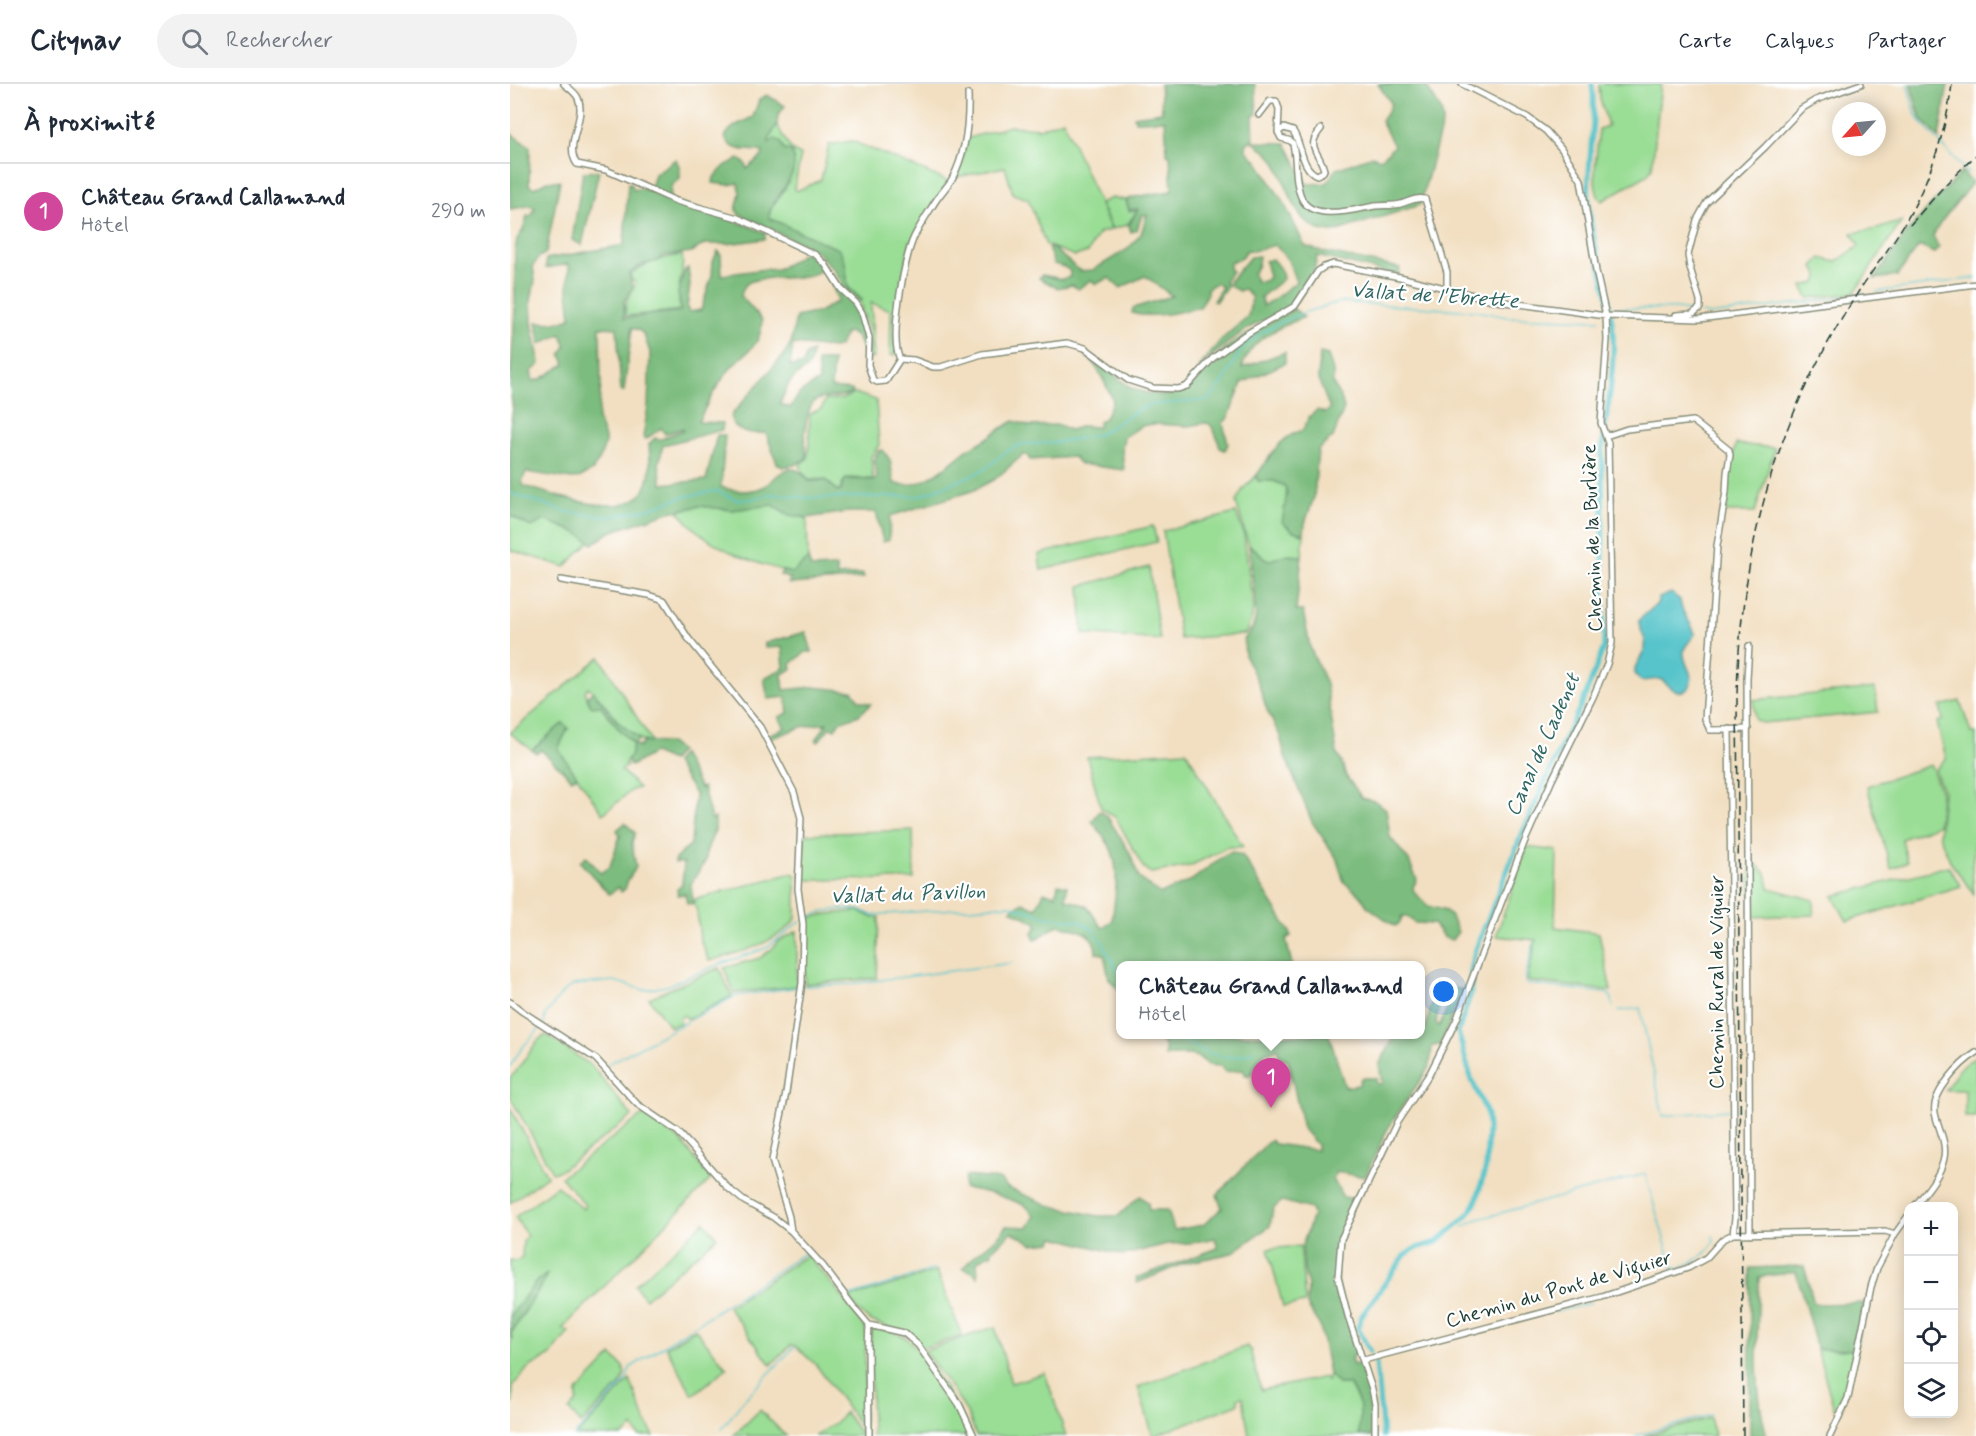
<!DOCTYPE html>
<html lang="fr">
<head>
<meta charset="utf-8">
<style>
	body { margin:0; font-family:Mynerve,sans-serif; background:#f2f2f3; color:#1f2937 }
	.controls { position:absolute; right:18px; bottom:18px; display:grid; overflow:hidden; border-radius:12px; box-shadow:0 3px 15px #0003 }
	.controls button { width:54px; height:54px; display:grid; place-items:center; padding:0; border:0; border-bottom:2px solid #e0e1e3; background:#fff; color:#1f2937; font:30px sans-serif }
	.compass { position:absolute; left:1322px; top:18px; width:54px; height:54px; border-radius:50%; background:#fff; box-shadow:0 3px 15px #0003; rotate:243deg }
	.you { position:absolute; left:934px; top:908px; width:21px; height:21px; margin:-15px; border:4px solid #fff; border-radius:50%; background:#1a73e8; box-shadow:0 0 0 9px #1a73e833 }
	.badge { display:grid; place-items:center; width:39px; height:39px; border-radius:50%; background:#1f6fb2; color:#fff; font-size:20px; font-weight:700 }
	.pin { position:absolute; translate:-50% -50px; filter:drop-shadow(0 2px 3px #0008) }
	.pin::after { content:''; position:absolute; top:32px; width:21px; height:18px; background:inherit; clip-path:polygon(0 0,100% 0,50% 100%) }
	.popup { position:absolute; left:606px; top:877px; width:309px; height:78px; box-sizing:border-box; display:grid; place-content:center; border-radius:12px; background:#fff; filter:drop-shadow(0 2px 4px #0005); font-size:20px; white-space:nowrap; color:#747a83 }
	.popup b { font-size:22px; color:#1f2937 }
	.popup::after { content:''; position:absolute; left:50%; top:100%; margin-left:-12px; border:12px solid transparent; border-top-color:#fff }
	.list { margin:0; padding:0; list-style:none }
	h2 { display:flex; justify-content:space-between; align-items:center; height:78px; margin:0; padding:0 24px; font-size:26px }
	h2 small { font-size:20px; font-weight:400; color:#747a83 }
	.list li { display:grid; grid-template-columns:39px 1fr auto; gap:18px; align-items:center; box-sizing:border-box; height:96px; padding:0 24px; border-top:2px solid #e0e1e3 }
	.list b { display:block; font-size:22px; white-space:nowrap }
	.list p { margin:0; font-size:20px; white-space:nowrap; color:#747a83 }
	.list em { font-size:20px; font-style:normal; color:#747a83 }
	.icon { flex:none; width:33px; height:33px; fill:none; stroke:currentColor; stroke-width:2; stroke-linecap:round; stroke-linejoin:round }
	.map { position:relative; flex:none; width:1466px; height:1352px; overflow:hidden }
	header { display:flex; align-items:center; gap:36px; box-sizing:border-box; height:84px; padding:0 30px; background:#fff; border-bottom:2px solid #e0e1e3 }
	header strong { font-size:28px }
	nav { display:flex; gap:33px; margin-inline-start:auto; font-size:21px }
	.search { width:420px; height:54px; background:#f2f2f3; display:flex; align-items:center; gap:15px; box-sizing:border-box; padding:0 21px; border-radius:33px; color:#747a83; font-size:22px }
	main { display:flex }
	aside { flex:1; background:#fff }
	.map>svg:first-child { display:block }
</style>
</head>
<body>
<header>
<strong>Citynav</strong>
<div class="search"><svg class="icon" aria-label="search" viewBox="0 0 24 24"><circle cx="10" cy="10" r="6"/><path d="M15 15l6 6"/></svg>Rechercher</div>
<nav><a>Carte</a><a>Calques</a><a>Partager</a></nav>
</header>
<main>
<aside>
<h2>À proximité<small></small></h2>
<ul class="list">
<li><span class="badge" style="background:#d1479c">1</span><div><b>Château Grand Callamand</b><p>Hôtel</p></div><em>290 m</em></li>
</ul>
</aside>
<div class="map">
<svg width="1466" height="1352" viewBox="0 0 1466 1352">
	<rect width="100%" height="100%" fill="#fff"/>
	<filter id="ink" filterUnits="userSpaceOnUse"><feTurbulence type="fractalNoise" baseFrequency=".0167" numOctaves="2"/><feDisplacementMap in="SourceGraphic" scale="12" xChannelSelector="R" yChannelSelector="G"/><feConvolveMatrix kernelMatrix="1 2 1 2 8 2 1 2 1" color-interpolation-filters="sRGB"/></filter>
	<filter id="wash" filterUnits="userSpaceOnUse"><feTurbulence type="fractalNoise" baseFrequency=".008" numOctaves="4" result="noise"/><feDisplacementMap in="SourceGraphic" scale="24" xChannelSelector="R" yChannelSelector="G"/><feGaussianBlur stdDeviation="1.35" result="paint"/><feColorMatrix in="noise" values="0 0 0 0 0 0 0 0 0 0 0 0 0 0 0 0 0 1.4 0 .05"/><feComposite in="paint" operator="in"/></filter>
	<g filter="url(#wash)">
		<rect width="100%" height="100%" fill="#f2dfc1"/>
		<path fill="#9add95" stroke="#5c8d64" stroke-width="1.5" d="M1089,0H1151L1142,84L1137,91L1092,117C1079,108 1088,61 1089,45L1098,42L1090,15Z
			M553,36L601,146L589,149L578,168L565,172L536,161L518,115L503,110L495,83L447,93L458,54L500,42L530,44Z
			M267,40C272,50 279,68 291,71L284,105L286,107L311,96L319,61L342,57L438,97L400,159L384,235L385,272L380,271L381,226L361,219L364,274H360L359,244L349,217L351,216L338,203L335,178L330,166L259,134C259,123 267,117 273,108C280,97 283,82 283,69L259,60V56Z
			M602,114L616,116L619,127H627L617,141L602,145L590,119Z
			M1392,137L1344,209L1298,214L1292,202L1305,199L1309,192L1303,182L1311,174L1326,178L1349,162L1342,149L1367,145Z
			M172,171C176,193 163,203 171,226L116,232C113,211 124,212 125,198L121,195V190C136,179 154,173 172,171Z
			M345,309L366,316L369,361L361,373L363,395L337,394L333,398L330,406L328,407L315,395L299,396L292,387L290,380L298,374L300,330L312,324L315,316L332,315Z
			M1226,360L1265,364L1245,428H1215L1219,389Z
			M746,392L748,397H764L775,402L783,447L794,450L792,472L774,471L761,476L755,475L745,465L739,462L726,418L733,405Z
			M256,421H263L285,432L297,434L298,475L282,489C251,481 216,470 191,450C182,444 175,435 168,427L190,422L222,426Z
			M726,429L734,450L743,525L742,534L735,550L670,555L653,447Z
			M0,431L21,443L35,436L68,449L80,457L55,483L0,466Z
			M643,442L647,458L531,486L529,470Z
			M639,483L650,556L573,550L570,502Z
			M90,573L142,658C114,659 98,617 78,603L75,607L79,619L91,622L111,648L123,659L121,670L115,679L117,682L111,686L129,704L122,706L93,730L48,665L58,645L53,639L22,666L0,649Z
			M1365,604L1368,628L1253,639L1245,636L1243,616Z
			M1450,617L1461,649H1466V752L1462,782L1464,810L1441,779L1429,751L1433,708L1425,686L1436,674L1427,638L1433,636L1430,622Z
			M676,667L733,763H718L680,782L641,789L633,783L606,734L591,724L577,673Z
			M1421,681L1431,709L1428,741L1392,755L1397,778L1381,785L1357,702Z
			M403,746L404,795L292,796L290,786L295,750Z
			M1017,763L1047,767L1045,843L1089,849L1101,907L1017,897L1026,856L986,852Z
			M1241,776L1256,789L1259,804L1304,816V831L1241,833Z
			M1438,782L1451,802L1337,837L1323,812Z
			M282,789L286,791V833L284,838C261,861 229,869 199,877L190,855L187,827L183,816Z
			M348,827L362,833H369L367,894L295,900V840L299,834L317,830Z
			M287,847V902L224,909L214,884L250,874L263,864L268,857Z
			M209,884L222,912L178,935L174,931L169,935L170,939L160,943L139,914Z
			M36,951L82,982L122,1032L52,1085L43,1089L0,1013V993L5,989L28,956Z
			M1466,972V1033H1455V1006H1435L1451,983Z
			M0,1023L37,1092L0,1119Z
			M134,1030L171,1057L201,1095L52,1245L59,1248L41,1271L18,1284L3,1302V1320L0,1321L1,1250L33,1199L26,1198L0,1232V1176L6,1177L12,1173L13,1157L17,1152L5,1133L47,1102L73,1125L75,1121L51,1093Z
			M194,1138L207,1153L135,1215L125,1201Z
			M790,1162L795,1216L794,1219L773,1223L758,1165Z
			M297,1171L333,1213L355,1244L357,1255L355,1268L354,1343H351L306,1281L285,1262L281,1261L261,1281L218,1223Z
			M427,1187L452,1252L412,1264C391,1238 380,1249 358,1235C350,1230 345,1222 339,1214Z
			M485,1243L501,1299L535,1289L556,1352H466C457,1320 433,1294 414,1267Z
			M185,1245L217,1284L183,1311L156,1263Z
			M364,1245C375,1246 387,1248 396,1254C416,1268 451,1329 462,1352H362L360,1261L361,1250Z
			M737,1262L742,1267L741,1269L751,1306L815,1293L817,1297L819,1290L828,1300H839L852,1325L849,1352H739L733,1313L728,1314V1320L648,1350V1352H643L628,1303Z
			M1307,1265L1346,1266C1341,1286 1338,1309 1324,1325Z
			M102,1271L113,1283L115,1290L111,1300L71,1340L59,1326L67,1317V1308Z
			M120,1296L135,1336L144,1352H129L123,1343L113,1352H66Z
			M250,1326L276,1352H223Z
			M335,1328L349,1348L355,1349V1352H305L326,1338Z
			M1200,1334L1205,1352H1135Z"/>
		<path fill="#7bbc7e" stroke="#4d7c59" stroke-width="1.5" fill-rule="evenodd" d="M650,0H745L747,30L743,32L744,58L776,59L797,100L817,99L826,85L862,72L871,75L884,62L871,37L878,27L881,19L868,0H915L931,26L933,37L910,121L824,148C783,148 781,104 765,78C760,69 748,62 741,56L736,61V66L748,78L775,121L795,162L813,168L890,184L888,191L807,172C805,190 793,214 778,225C768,232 755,236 744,241C724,252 705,268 689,285V283L710,257L738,232L742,214L734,205L729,207L721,203L719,198L740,173L749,172L748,181L743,190L747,198L755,197L759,193L755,177L762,175C767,181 773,187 773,195L751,213L753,222L763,216L786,198L778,176L765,161L743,167L737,166L732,173L720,179L719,185L722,187L715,198L718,201L705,218L703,217L712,203L706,199L697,205V211L690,223C672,228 639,235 622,229L623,224L662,212L635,192L610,204L599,194L586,200L581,196L568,205L562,201L547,204L529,194L532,191L552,195L560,193V187L554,183L544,180L538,164L544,165L570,187L583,186L618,165L631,150L637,131H632L627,146L621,148L619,141L628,125L619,126L616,116L624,113L662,107L660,71L657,70L655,36L625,37L624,32L652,28Z
			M1400,0H1438L1429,54L1410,33Z
			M257,11L275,22L268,31L267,40L259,56V59L265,55L270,57L274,66H280C297,90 258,115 259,134L330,166L335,178L338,203L352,216L349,217L335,204L324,186L306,167L229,130L226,126L230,109L228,99L219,101L203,99L204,93L216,81L229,75L236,80L237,85L252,72L253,68C239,64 223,70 215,54C218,43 233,38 243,33L249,16Z
			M0,49L20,63L19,101L24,104L38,97H50L36,169L29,173L23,182L25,196L21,217L22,239L30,280L21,288L23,297L31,295L55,280L51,270L56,262L51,250L30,260L27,238L46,239L61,234L58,207L59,180L36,184V175L114,161L118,99H121L124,106L131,104L140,107L145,90L166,75L170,85V94L161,102L160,115C192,128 223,134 255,149V155L217,160H195L181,168L153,172L147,177L132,181L121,188L119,191L123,203L114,217V234L171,227L168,208L175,186L178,184L180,200L177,224L179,228L191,226L202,192L203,177L208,167L211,171L212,191L255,185L266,186L284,176L294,168L306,175L314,184C296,200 264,190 242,197C235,199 232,206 231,212L252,236C251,265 235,267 220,285C206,302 197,320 188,338L213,339L212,346L153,361L149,380L152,400L196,396L207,351H215L211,403C224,407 240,409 253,403C265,397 273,379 289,387C293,389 296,394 299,397L315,396L327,407H331L333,399L337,395L365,396L367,392L364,377L368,367L373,366L380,376L384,399C409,409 439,380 457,366C462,362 468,360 473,357C485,348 491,344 504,337L520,342L546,341L560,346L573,342L588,343L589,338L595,334L603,316C594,298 587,277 569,266L571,265L621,304C630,308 641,310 652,311C685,313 693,282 716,264C736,249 762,238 784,225L794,233C767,245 740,254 732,284L775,268V279L732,299L718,334L713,339L718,360L715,366L710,364L706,351L700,340L695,339L679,342L643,340L631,342L614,353L612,365L614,386L570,380L564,373L520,376L517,371H513L485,395L462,407L380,432L379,456L373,458L366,428H337L297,434L279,431L263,421L222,426L190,422L159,428L100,448L83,460L68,449L35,436L21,443L0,431V343L3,325L0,303L5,227V168L7,155L13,146L17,132H21L25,124L19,122L0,125ZM90,243L107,244L111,308L114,307L122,244L129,246L134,251L140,268L138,323L133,353L136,355L151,344L155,350L173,344V346L149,356L145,354L139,360C140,375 142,393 134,406C116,438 41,410 14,402L12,397L16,388L62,395L71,393L83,386L90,374L95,360V354L88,336L91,299Z
			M89,87L72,161L62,156L73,88Z
			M1452,87L1462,99L1431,138L1423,152L1429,164L1424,169L1409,162L1387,192L1364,195L1398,147Z
			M318,191H320C346,220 356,225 357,267L353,266L347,253L339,248L336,249L329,262L324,264L283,260L280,282L293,281L296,271L302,268C300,291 290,284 280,298C276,304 273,313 270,320L280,324L290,309L309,297L307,277H323L321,304L342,306L343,309C331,314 320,312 309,315C293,320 294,361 297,374L285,381L272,383L267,379L256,349C242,350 228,350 221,336L222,330L273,272L281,259L286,233L309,228L328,217Z
			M810,269L818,271L823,287V300L832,316L834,325L823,353L808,366L804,413L795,439L794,450L783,447L772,438L777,408L775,402L764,397H748L746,392C760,374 768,353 793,346L799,333L807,326L815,329L820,325L808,295Z
			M739,462L745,465L755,475L761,476L774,471L792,472L786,527H793L800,563L816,600L827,670L832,679L836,692L852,714L865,717L876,725L880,753L899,777L907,796L903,803L904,808L918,822L936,827L941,833L948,848L942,856L935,854L923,840L905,839L896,832H892L890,839L885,842L857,822L850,811L834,798L826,773L802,738L775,672L770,652L757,626L748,598L735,572L734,556L743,543L746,532Z
			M298,475L301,484L326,483L327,492L353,490L354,494L281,500L278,499L281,495L270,491L272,487L282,489Z
			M296,548L302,568H296L281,580L282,585L272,590L274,606L303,603L342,607L349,616L361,620L349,631L329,638L325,645L320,643L308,658L306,656L317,639L291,643L260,655L258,651L275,644L269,633L278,629L276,613L258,615L254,594L274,584L272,563L255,564V559Z
			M83,607L108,638L130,655L124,660L130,663L133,658L160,659L170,667L162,677L143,669L121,682L117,676L121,670L123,659L111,648L91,622L82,623L79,619L77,613Z
			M53,639L58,644L48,665L67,692L62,695L31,666L27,669L22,666Z
			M172,670L190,704L193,703L201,735L205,734V746L196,768V776L181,800L183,820L177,819L175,810L168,811L167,805L172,800L174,779H165V775L181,760L185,710L165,679Z
			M590,727L597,732L620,769L629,794L651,810L682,796L716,770L723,768L733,772L780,848L781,852L776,855L782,881L611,882V908L599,895L594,870L586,869C586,847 565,845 548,841L525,856L522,850L527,842V839L501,826L513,818L526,824L534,808L546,811L548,800L557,802L556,815L577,822L592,844L602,837C605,812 611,784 599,761C594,753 588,745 582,737Z
			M115,739L125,749L122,759L126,783L118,796L115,805L111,808L109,803L99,810L70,778L76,772L91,789L100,782L110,752L107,746Z
			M931,901L953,906L930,961L922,962L920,982L879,1042L855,1093L826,1088L823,1095L833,1113L846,1115C841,1126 834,1137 831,1149C818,1191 834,1230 849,1269L841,1274L843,1281L852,1279L862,1320V1352H849C849,1324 855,1326 839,1300H828L819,1290L810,1242L797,1221L798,1202L794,1186L792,1162L803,1131L801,1125L772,1117L763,1125L760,1142L722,1169L675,1179L627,1199L626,1194L708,1164L705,1154L680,1159L657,1160L614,1171L544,1153L542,1158L523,1160L502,1148L482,1166L481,1171L479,1170L467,1177L468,1193L461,1187L453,1184L463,1173L488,1153L496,1142L518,1143L525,1132L515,1121L484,1110L454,1104L455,1092L489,1095L498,1104L541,1122L588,1132H608L630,1112L638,1119L639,1126H658L664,1146L693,1141L712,1124L707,1111L760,1056L765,1060L807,1066V1061L793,1045L778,976L769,972L768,965L754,969L740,991H735L734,986L716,988L711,982L698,981C685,967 673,971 655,972V963L647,951H819L835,1003L849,1001L851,994H866L867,1000H872L869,981L881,959L884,951L911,950V943H916L923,914L930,915L926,940L929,942L938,923L930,911Z
			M1294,1182L1304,1220L1354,1219L1346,1266L1307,1265L1286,1188L1249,1193C1248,1246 1242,1301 1257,1352H1240V1184Z
			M37,1190L33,1199L3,1245L1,1250L2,1255L0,1253V1232L26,1198Z"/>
		<path fill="#56c4ca" stroke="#3a807f" stroke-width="1.5" d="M1161,509L1170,516C1172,533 1181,536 1185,550C1182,556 1175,560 1174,567C1172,581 1188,591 1178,605C1164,613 1161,601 1150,595L1131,597C1116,585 1132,577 1135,564C1138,554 1128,546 1129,536L1147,520L1149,514Z"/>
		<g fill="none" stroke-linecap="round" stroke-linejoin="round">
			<path stroke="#56c4ca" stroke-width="1.5" d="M1397,0L1406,31L1415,43L1458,89
				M1464,94L1466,96
				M1366,208L1466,194
				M1100,224L1167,225L1183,228
				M1191,229L1200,231L1357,210
				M0,409L57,428L98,433L138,425L172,413L206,407L227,416L242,415L260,410L300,414L410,412L467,389L479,382L497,367L512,360L543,359L588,351L630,325L640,321L698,316C714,303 718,286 729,270C748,242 800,225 832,218L966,227L998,233L1089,236
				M295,835C308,827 333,823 348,826C353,827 358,829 362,831L500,821L534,832L569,837L581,844L591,856L611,893
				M1024,858L1015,895L1016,900L1096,909L1101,912L1103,922
				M294,902L340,900L502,879
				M1108,927L1130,924L1153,1032L1219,1026
				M34,940L35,931L54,907L64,901L104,897L134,906L157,902L202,883L256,864L291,837
				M664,950C687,966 716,982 743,967
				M98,980L225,912L289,903
				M0,982L12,964L31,943
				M1227,1026H1228
				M953,1143L965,1136L1135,1090L1163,1185C1181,1180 1194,1174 1204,1158L1203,1152
				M340,1212L425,1185
				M1045,1228L1081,1219
				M212,1345L232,1318L284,1263
				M64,1352L116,1297L120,1284L296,1168
				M1125,1352L1201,1331"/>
			<path stroke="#56c4ca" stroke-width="5" d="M860,1268L848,1244L851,1233L895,1171L904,1165L927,1158L957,1132L966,1118L976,1083L978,1044L977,1030L961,994L948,948L961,909V882L966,865L1011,752L1053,658L1074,615L1094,563L1092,366C1097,330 1105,284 1103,248C1100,204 1081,162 1079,118C1076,78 1087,40 1082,0
				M866,1279L873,1352"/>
		</g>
	</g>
	<g filter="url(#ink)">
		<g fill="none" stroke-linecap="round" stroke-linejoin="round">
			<g stroke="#888e7a" stroke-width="8">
				<path id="minor" d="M54,0C59,4 65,8 68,14C77,34 53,61 67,80L96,86L166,117L228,134L306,171L315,180L331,205L346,219L352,229L359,254L358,281L363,296L367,298L376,297L390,275
					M749,31L760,17H766L769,25L768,48
					M811,45C795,64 809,66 814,86L813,88L807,91C791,85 792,60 783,47L774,44L768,48L771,54L781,57L783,60C787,77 784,99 792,115C803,138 846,125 865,122C872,121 878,122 884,121C895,121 904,112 915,115L937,188V205
					M1166,231L1182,230L1190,224V217L1180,184L1178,171L1187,136L1197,118L1255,63L1291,25L1306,16L1351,0
					M390,275L404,276L423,283H431L472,270L557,259L575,264L618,296L643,304L668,305L677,302L703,274L733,252L785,222L808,187L814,183L823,180L890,193L987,217L1096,232L1189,235L1466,200
					M390,275C379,256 394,174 404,153C410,141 418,129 425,118C430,110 437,103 442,95C456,69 459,40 458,10
					M1096,352L1117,345L1183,337L1219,366L1220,371L1217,389L1216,408L1207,462L1195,635L1200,646L1238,645
					M51,496L139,511L154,516L178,554L250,643L284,708L291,734L288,805L293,840L292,899L276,1009L262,1076L279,1133L281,1147
					M1239,562L1237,594L1240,1150
					M1219,645L1225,1134L1223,1150
					M0,918L13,928L86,975L127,1020L168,1048L180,1061L218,1104L234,1117L263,1133L281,1147L313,1182L343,1222L359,1241
					M1405,1122C1415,1109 1431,1091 1434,1074C1437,1058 1428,1044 1425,1029C1421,1009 1450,979 1466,969
					M359,1241L394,1249L408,1261L449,1320L464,1352
					M854,1276L1092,1213L1178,1184L1196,1174L1213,1155L1223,1150L1375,1147L1385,1150
					M359,1352L358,1262L359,1241
					M865,1352V1320L862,1305L838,1232L828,1193L831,1155L887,1038L920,989L946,937L1014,759L1042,696L1083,613L1097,580L1102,559L1098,359L1091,339L1097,256L1096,232L1086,187L1071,96L1051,64L1036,47L1017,33L952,0
					M1320,1352L1338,1314L1361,1203L1367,1184L1385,1150L1398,1132"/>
			</g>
			<use href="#minor" stroke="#fff" stroke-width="5"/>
			<path stroke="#1f3d34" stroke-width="1.5" stroke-dasharray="9 4.5" stroke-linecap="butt" d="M1400,141L1437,99L1466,71
				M1233,1352L1227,614C1229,493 1255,375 1313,268C1324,247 1337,226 1350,205C1365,183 1382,161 1396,137C1420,95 1436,48 1442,0"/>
		</g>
	</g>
	<g text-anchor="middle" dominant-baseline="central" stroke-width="4.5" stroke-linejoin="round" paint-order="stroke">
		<g font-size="20" fill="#1f3d34" stroke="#fff">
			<text transform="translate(1083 454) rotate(-92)">Chemin de la Burlière</text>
			<text transform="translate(1207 898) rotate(-90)">Chemin Rural de Viguier</text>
			<text transform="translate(1049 1206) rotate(-16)">Chemin du Pont de Viguier</text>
		</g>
		<g font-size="21" font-style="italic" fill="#306661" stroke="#fff">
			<text transform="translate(925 212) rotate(4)">Vallat de l'Ebrette</text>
			<text transform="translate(1033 661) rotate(-66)">Canal de Cadenet</text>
			<text transform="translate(398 810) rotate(-2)">Vallat du Pavillon</text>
		</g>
	</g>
</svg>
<div class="controls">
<button>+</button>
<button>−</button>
<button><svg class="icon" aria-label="locate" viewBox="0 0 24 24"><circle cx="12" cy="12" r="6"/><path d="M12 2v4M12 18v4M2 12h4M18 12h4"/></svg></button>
<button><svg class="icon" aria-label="layers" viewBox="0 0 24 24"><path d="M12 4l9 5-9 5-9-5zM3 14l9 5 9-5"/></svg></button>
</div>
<svg class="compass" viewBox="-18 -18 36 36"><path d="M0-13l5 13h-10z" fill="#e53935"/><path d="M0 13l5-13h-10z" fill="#747a83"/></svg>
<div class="you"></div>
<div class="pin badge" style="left:761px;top:1024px;background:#d1479c">1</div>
<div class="popup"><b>Château Grand Callamand</b>Hôtel</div>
</div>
</main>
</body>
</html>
